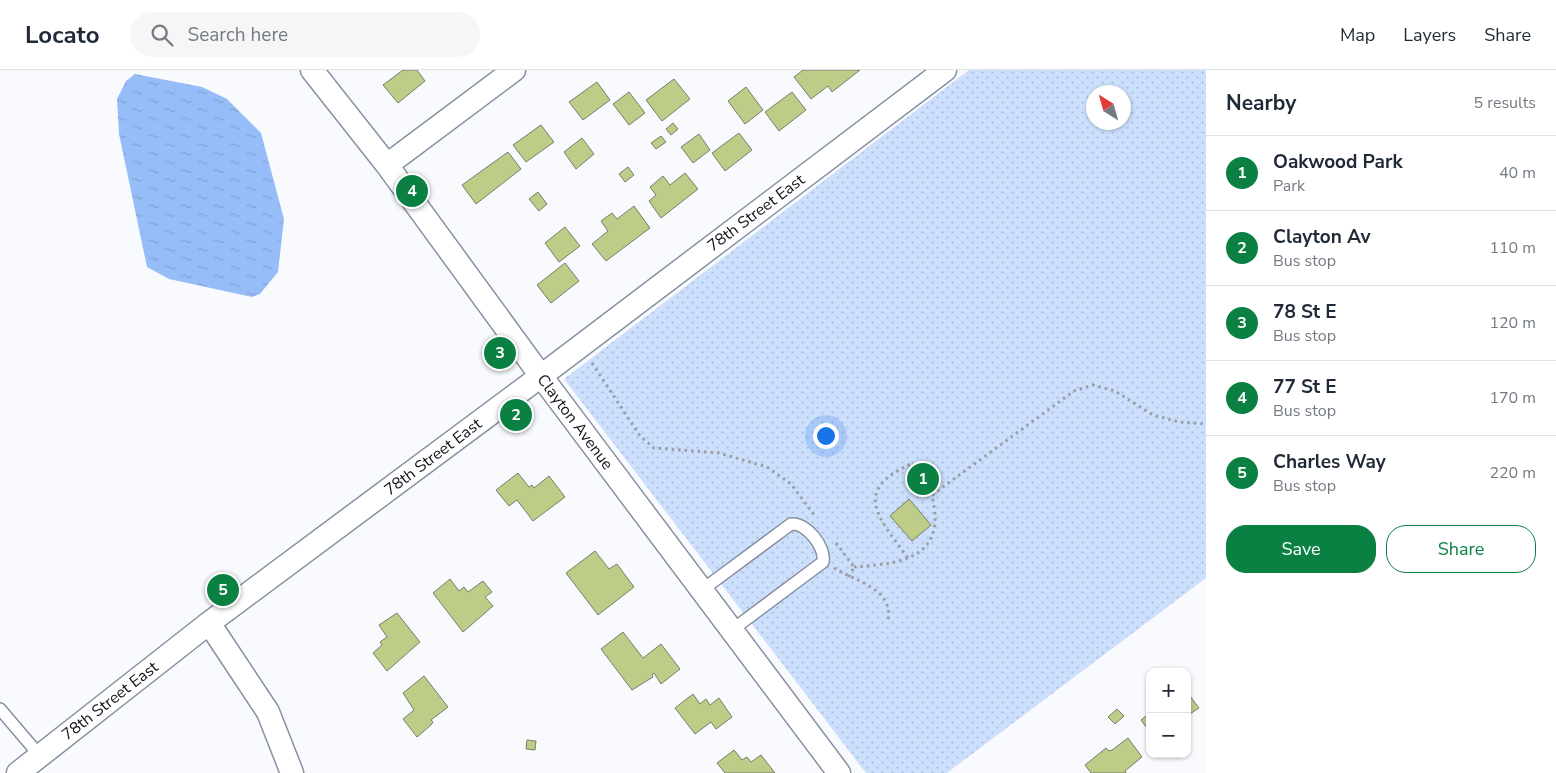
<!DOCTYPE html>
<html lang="en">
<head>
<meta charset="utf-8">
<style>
	body { margin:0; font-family:"Nunito Sans",sans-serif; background:#f6f6f7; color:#1f2937 }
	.controls { position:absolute; right:15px; bottom:15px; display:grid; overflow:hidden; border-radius:10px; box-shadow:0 1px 4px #0004 }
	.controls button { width:45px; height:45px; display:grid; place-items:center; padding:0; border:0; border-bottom:1px solid #e0e1e3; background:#fff; color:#1f2937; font:25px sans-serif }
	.compass { position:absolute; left:1086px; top:15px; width:45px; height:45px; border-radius:50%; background:#fff; box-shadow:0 1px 4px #0004; rotate:323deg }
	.you { position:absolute; left:825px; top:365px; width:18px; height:18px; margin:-12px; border:4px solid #fff; border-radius:50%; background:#1a73e8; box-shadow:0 0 0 8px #1a73e833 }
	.badge { display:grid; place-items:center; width:32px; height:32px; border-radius:50%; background:#0b8043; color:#fff; font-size:16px; font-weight:700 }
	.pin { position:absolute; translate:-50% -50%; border:2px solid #fff; box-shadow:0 1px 5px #0006 }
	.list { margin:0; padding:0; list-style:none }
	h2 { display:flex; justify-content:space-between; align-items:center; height:65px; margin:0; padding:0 20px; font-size:21px }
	h2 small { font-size:16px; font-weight:400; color:#747a83 }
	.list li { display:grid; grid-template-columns:32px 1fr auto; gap:15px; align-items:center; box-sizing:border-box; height:75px; padding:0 20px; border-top:1px solid #e0e1e3 }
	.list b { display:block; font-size:19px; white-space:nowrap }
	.list p { margin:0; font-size:16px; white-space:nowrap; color:#747a83 }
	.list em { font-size:16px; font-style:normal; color:#747a83 }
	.actions { display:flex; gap:10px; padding:15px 20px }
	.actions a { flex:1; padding:11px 0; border:1px solid #0b8043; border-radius:20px; text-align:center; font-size:18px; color:#0b8043 }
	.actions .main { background:#0b8043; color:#fff }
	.icon { flex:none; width:28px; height:28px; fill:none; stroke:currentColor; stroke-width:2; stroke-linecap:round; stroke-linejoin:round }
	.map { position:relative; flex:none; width:1206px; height:703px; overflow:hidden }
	header { display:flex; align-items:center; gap:30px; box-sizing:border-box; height:70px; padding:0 25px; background:#fff; border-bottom:1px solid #e0e1e3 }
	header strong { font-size:24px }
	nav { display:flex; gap:28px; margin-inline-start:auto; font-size:18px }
	.search { width:350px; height:45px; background:#f6f6f7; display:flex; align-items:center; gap:12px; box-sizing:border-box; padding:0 18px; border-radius:28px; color:#747a83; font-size:19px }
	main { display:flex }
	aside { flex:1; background:#fff }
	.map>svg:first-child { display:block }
</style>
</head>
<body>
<header>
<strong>Locato</strong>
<div class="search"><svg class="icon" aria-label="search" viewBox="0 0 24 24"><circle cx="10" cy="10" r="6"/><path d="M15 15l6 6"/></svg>Search here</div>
<nav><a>Map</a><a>Layers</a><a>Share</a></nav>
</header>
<main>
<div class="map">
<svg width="1206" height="703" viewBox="0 0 1206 703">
	<defs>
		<pattern id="park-dots" width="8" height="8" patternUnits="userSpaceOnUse" patternTransform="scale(1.25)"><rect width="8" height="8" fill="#ccdffd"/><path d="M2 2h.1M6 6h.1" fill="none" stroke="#aebed8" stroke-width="1.8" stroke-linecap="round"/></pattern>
		<pattern id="water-ripples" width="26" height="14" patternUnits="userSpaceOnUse" patternTransform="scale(1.25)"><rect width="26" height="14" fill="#97bdf8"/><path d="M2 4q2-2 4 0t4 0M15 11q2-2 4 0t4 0" fill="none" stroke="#81a2d4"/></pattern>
	</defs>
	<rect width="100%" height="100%" fill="#f8fafe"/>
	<path fill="url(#park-dots)" fill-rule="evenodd" d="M969,0H1206V508L947,703H866L564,309ZM1094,22H1124V52H1094Z"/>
	<path fill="url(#water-ripples)" d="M135,4L202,17L227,29L261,63L284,149L278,202L260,224L252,227L169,209L147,197L119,64L117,29L126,11Z"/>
	<path fill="#bdcc86" stroke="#797d6c" d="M403,0H417L425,11L398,33L383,15Z
		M803,0H860L832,22L828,16L811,29L794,7Z
		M674,9L690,29L662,51L646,30Z
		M597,12L610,30L583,50L569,32Z
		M746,17L763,40L745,54L728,31Z
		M629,22L645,43L629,55L613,34Z
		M792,22L806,40L779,61L765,42Z
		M673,53L678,59L671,65L666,59Z
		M541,55L554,72L526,92L513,75Z
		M739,63L752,80L725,101L712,83Z
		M699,64L710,80L693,93L681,77Z
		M661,66L666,72L656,79L651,73Z
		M582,68L594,84L576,99L564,82Z
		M508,82L521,99L476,134L462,115Z
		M628,97L634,105L625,112L619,104Z
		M685,103L698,119L661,148L649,131L656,125L650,117L663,106L670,115Z
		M538,122L547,134L539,141L529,129Z
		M634,136L650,158L606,191L592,174L608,161L601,151L612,143L617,149Z
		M565,157L580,176L559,192L545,173Z
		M565,193L579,211L551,233L537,215Z
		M518,403L529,417L532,415L534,418L549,406L565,427L533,451L517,430L509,436L496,420Z
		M909,429L931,455L912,471L890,446Z
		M595,481L609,499L617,494L634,517L598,545L566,503Z
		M450,509L459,521L464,517L468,522L483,511L492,522L485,527L493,536L463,562L433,523Z
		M397,543L420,572L387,601L373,583L382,575L380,572L387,567L379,555Z
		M623,562L643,588L661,574L680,599L661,614L654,603L652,605L653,607L632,620L601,579Z
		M424,606L448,637L431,650L433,652L431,655L417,667L403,649L414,640L403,623Z
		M1187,622L1199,638L1187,646Z
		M693,624L700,634L706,629L710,635L719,628L732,647L716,659L711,652L695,664L675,638Z
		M1117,639L1124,646L1115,654L1108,647Z
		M1150,643V662L1141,650Z
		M1128,668L1142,687L1125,701L1126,703H1091L1085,695L1106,678L1109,681L1112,680Z
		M527,670L536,671L535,680L526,679Z
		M734,680L742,690L747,687L751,692L761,685L775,703H725L717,693Z"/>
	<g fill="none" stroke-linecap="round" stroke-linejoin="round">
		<g stroke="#8791a0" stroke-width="14">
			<path id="lane" d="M702,520L791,454C806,452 826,477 823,492L732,560
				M0,639L40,686"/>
		</g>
		<g stroke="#8791a0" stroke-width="25">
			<path id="street" d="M312,0L387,95L541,306L839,703
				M387,95L514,0
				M209,553L268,642L292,703
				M18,703L209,553L541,306L945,0"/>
		</g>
		<path stroke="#9c9ea3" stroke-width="3" stroke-dasharray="2.5 4" stroke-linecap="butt" d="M592,293L640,366L654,378L719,383L767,397L791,414L815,446
			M932,425L1074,321L1093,315L1115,321L1153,345L1179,352L1206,354
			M836,473L854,497
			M854,497C894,494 943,491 934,436C932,419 925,404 911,394C850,421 880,449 908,488
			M834,498C855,511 894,519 888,550
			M849,507L854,497"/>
		<use href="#lane" stroke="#fff" stroke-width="11"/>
		<use href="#street" stroke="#fff" stroke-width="22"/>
	</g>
	<g text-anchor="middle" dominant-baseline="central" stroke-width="5" stroke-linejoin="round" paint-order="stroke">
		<g font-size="16" fill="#101319" stroke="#fff">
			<text transform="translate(756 143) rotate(-37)">78th Street East</text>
			<text transform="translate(575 352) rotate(53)">Clayton Avenue</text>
			<text transform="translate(433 387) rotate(-37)">78th Street East</text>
			<text transform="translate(110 631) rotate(-38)">78th Street East</text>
		</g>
	</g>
</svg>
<div class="controls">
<button>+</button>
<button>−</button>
</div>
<svg class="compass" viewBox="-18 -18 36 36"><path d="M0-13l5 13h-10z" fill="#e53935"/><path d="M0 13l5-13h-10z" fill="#747a83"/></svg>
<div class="you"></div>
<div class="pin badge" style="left:923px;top:409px">1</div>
<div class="pin badge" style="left:516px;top:345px">2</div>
<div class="pin badge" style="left:500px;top:283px">3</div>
<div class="pin badge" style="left:412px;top:121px">4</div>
<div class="pin badge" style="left:223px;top:520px">5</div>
</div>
<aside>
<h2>Nearby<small>5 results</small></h2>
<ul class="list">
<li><span class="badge">1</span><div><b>Oakwood Park</b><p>Park</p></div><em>40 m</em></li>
<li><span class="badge">2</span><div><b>Clayton Av</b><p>Bus stop</p></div><em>110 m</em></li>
<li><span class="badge">3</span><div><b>78 St E</b><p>Bus stop</p></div><em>120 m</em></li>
<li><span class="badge">4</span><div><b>77 St E</b><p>Bus stop</p></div><em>170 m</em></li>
<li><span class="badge">5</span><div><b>Charles Way</b><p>Bus stop</p></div><em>220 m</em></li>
</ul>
<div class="actions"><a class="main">Save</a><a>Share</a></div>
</aside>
</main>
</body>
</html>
